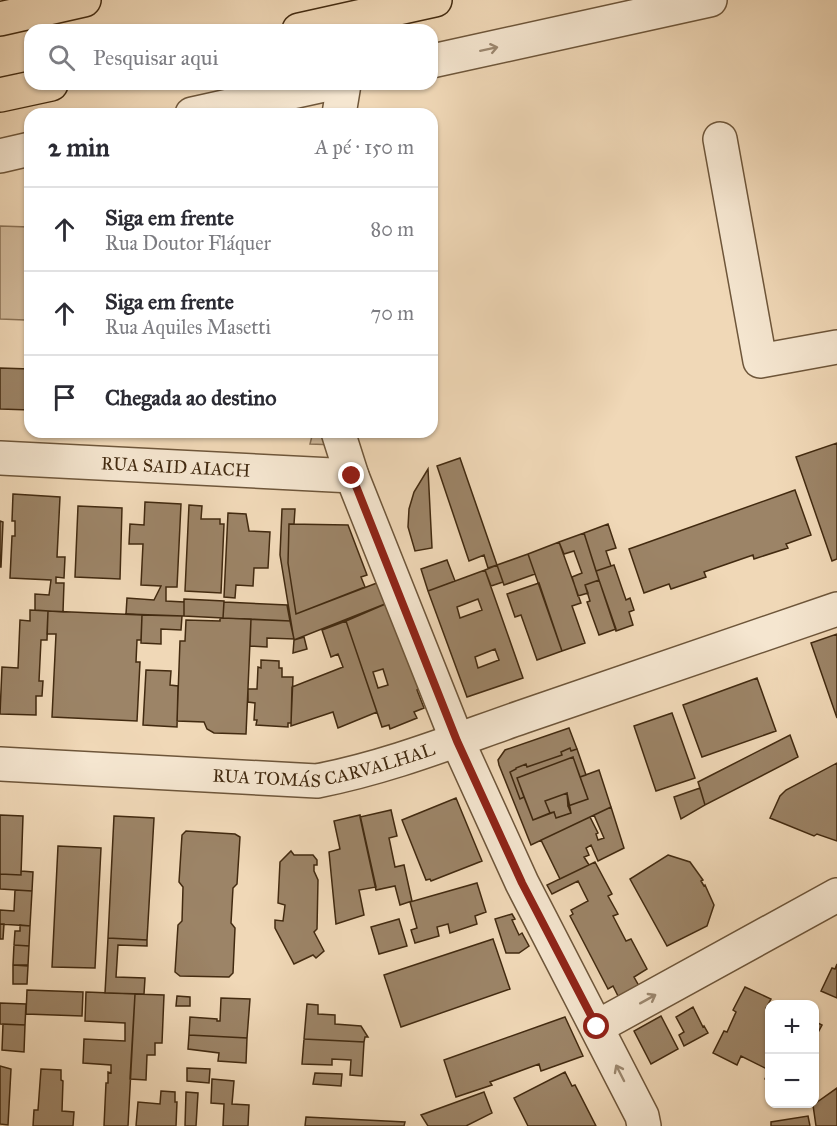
<!DOCTYPE html>
<html lang="pt">
<head>
<meta charset="utf-8">
<style>
	body { margin:0; font-family:"IM FELL Great Primer",serif; background:#f7f7f7; color:#2b2b33 }
	.controls { position:absolute; right:18px; bottom:18px; display:grid; overflow:hidden; border-radius:12px; box-shadow:0 2px 4px #0004 }
	.controls button { width:54px; height:54px; display:grid; place-items:center; padding:0; border:0; border-bottom:2px solid #e1e1e2; background:#fff; color:#2b2b33; font:30px sans-serif }
	.stop { position:absolute; width:18px; height:18px; margin:-14px; border:4px solid #8f2418; border-radius:50%; background:#fff }
	.stop.end { background:#8f2418; border-color:#fff; box-shadow:0 2px 6px #0008 }
	.list { margin:0; padding:0; list-style:none }
	h2 { display:flex; justify-content:space-between; align-items:center; height:78px; margin:0; padding:0 24px; font-size:26px }
	h2 small { font-size:20px; font-weight:400; color:#7c7c81 }
	.list li { display:grid; grid-template-columns:39px 1fr auto; gap:18px; align-items:center; box-sizing:border-box; height:84px; padding:0 24px; border-top:2px solid #e1e1e2 }
	.list b { display:block; font-size:22px; white-space:nowrap }
	.list p { margin:0; font-size:20px; white-space:nowrap; color:#7c7c81 }
	.list em { font-size:20px; font-style:normal; color:#7c7c81 }
	.icon { flex:none; width:33px; height:33px; fill:none; stroke:currentColor; stroke-width:2; stroke-linecap:round; stroke-linejoin:round }
	.map { position:relative; flex:none; width:837px; height:1126px; overflow:hidden }
	.search { position:absolute; background:#fff; box-shadow:0 2px 4px #0004; left:24px; top:24px; width:414px; height:66px; display:flex; align-items:center; gap:15px; box-sizing:border-box; padding:0 21px; border-radius:18px; color:#7c7c81; font-size:22px }
	.panel { position:absolute; background:#fff; box-shadow:0 2px 4px #0004; left:24px; top:108px; width:414px; height:330px; border-radius:18px }
	.map>svg:first-child { display:block }
</style>
</head>
<body>
<div class="map">
<svg width="837" height="1126" viewBox="0 0 837 1126">
	<rect width="100%" height="100%" fill="#f0d8b7"/>
	<filter id="stains"><feTurbulence type="fractalNoise" baseFrequency=".00333" numOctaves="4"/><feColorMatrix values="0 0 0 0 .2 0 0 0 0 .09 0 0 0 0 .02 0 0 0 .5 -.17"/></filter>
	<radialGradient id="worn" r=".72"><stop offset=".6" stop-color="#630" stop-opacity="0"/><stop offset="1" stop-color="#630" stop-opacity=".3"/></radialGradient>
	<path fill="#d2ba9b" stroke="#8a7256" stroke-width="1.5" d="M0,226L29,227L25,320L0,319Z
		M313,432H331L337,445L310,444Z"/>
	<path fill="#9c8467" stroke="#422a10" stroke-width="1.5" fill-rule="evenodd" d="M0,368L30,369V410L0,409Z
		M837,443V559L832,561L796,457Z
		M460,458L497,565L488,568L484,555L469,561L437,466Z
		M428,469L432,548L415,551L408,527L409,509L414,492Z
		M795,490L811,535L786,544L788,548L754,559L753,555L704,572L706,577L671,589L669,584L644,593L629,549Z
		M13,494L60,497L57,557H65L64,578L56,577V583H64L63,612L35,610V594L49,595L51,580L10,578L12,536H15V521H12Z
		M145,502L181,504L177,587H166V601L184,602V616L126,614L127,598L154,600L161,586L141,585L143,544H129L130,524L144,525Z
		M189,505L202,506L201,519H220V524H224L221,593L185,591Z
		M78,506L122,508L120,579L75,577Z
		M282,509H295L294,524H289L288,563L296,614L382,581L390,602L294,640L280,555Z
		M228,513L246,514L249,531L270,532L268,568H254L253,586L236,585L235,598L224,597Z
		M0,521L3,522L1,567H0Z
		M289,524L348,525L367,575L361,577L365,587L296,614L288,563Z
		M608,524L616,548L606,551L611,566L596,571L584,533Z
		M584,533L599,580L585,585L588,593L578,596L572,577L582,573L574,551L564,554L559,542Z
		M559,542L581,603L572,606L585,643L562,651L528,554Z
		M528,554L535,574L504,585L497,565Z
		M447,560L455,581L428,591L421,569Z
		M497,565L503,582L491,586L485,570Z
		M614,565L626,600L630,598L634,610L629,612L633,625L616,631L596,571Z
		M485,570L523,678L467,697L428,591ZM478,599L482,610L460,618L457,607ZM495,649L499,660L478,668L475,657Z
		M599,580L616,629L599,635L587,602L590,601L585,585Z
		M539,583L562,651L537,660L521,615L515,617L507,594Z
		M184,599L224,601L223,618L184,616Z
		M224,602L287,605L290,621L223,618Z
		M390,602L422,688L417,690L424,708L414,712L417,718L390,729L389,725L382,727L346,621ZM383,669L388,685L378,688L373,672Z
		M30,610L48,611L47,640H41L39,681H43L42,696H36V715L0,714L2,667L18,668L20,620L30,621Z
		M48,611L142,615L141,640H137L136,662H140L137,721L52,717L56,634H47Z
		M142,615L182,616L181,630L161,629V644L141,643Z
		M220,618L251,619L246,734L214,733L207,729L204,722L177,721L180,641H185L186,620L220,621Z
		M251,619L290,621L294,639L267,638V647L250,646Z
		M346,621L377,712L338,728L333,712L291,726L292,687L343,667L338,654L331,657L322,630Z
		M837,634V718L811,643Z
		M304,637L307,649L293,653L294,640Z
		M261,660L279,661V668H282V677H293L291,723H288V727L256,725L257,720H254L255,703L248,702V689H257L258,667L261,668Z
		M146,670L171,671L170,685L178,686L177,727L143,725Z
		M757,678L776,731L702,757L683,705Z
		M672,713L695,778L656,791L634,726Z
		M569,728L577,749L571,751L570,748L561,752L562,755L527,767L526,764L516,768V769L510,772L520,799L524,797L533,820L554,812L556,818L571,813L568,806L588,799L580,777L599,770L611,807L531,845L499,765L498,760L505,750Z
		M790,735L798,757L705,805L698,782Z
		M570,748L571,751L577,749L586,775L580,777L573,757L517,778L524,797L520,799L510,772L516,769V768L526,764L527,767L562,755L561,752Z
		M573,757L588,799L568,806L567,793L545,801L550,813L533,820L517,778Z
		M837,763V841L817,834L814,836L770,818L780,796L786,790Z
		M700,788L705,805L681,819L674,797Z
		M567,793L571,813L556,818L554,812L550,813L545,801Z
		M456,798L482,861L431,881L430,879L426,880L402,820Z
		M611,807L624,848L598,861L591,845L586,848L589,855L584,857L589,865L560,879L541,840L590,817L598,833L596,834L598,840L604,838L594,815Z
		M391,810L397,836L389,838L395,867L404,865L412,901L400,905L395,886L376,890L360,817Z
		M0,815L23,816L21,875L0,874Z
		M360,815L376,887L359,890L364,915L336,924L329,852L340,849L334,821Z
		M114,816L154,818L147,940L108,938Z
		M186,831L235,834L240,837L237,884L233,888L231,923L235,928L233,973L229,977L180,976L175,972L178,925L182,921L183,887L179,882L182,835Z
		M58,846L101,848L95,968L52,967Z
		M291,851L294,855H313L317,860V865H314V871L318,880L317,929L314,932L324,951L316,958L313,955L294,964L275,928V920L283,921L285,905L278,903L280,862Z
		M668,855L690,862L703,880L701,881L704,886L705,885L714,905L707,926L667,946L630,879Z
		M595,862L612,894L608,896L618,914L613,916L626,941L631,939L647,969L634,977L639,986L619,998L613,986L608,989L570,916L573,914L571,910L588,901L578,881L552,894L547,885Z
		M21,871L33,872L32,891L0,889V874L21,875Z
		M477,883L486,912L475,916L477,924L450,933L448,924L437,927L439,936L415,943L411,930L417,928L410,902Z
		M15,890L32,891L30,926L0,924V910L14,911Z
		M512,914L515,919L512,920L519,935L522,933L529,946L519,953H506L495,919Z
		M399,919L407,946L379,954L371,927Z
		M0,924H4L3,939H0Z
		M20,925L30,926L29,946L14,945L15,931H20Z
		M108,938L147,940V946L118,945L116,977L145,978L144,994L105,993Z
		M493,939L510,989L401,1027L384,975Z
		M14,945L29,946L28,965H13Z
		M837,964V998L821,991L832,968L835,969Z
		M13,965L28,966L27,984H13Z
		M745,987L771,999L766,1008L770,1010V1082L765,1079L769,1070L741,1056L737,1065L713,1053L724,1031L727,1032L736,1012L733,1010Z
		M27,990L83,992L82,1016L26,1014Z
		M86,992L135,994L128,1126H104L106,1083H108V1072L111,1073V1065L83,1063L84,1039L125,1041V1023L85,1021Z
		M135,994L164,995L162,1043H155V1055H147L146,1080L130,1079Z
		M177,996L190,997V1006H176Z
		M221,998L250,999L247,1038L189,1035L190,1017L217,1019V1021H220Z
		M0,1003L26,1004L25,1025L0,1024Z
		M307,1004L318,1005V1014L335,1015V1024L361,1026L368,1037H365L364,1042L304,1039Z
		M693,1007L703,1027L704,1026L708,1033L684,1046L679,1035L684,1032L676,1017Z
		M661,1016L678,1049L651,1064L634,1031Z
		M565,1017L583,1056L541,1071L539,1064L490,1082L492,1085L456,1097L444,1060Z
		M814,1021L822,1025L814,1040Z
		M3,1024L25,1025L24,1052L2,1050Z
		M189,1035L247,1038L246,1063L218,1061L219,1053L188,1049Z
		M304,1039L364,1042L362,1076L350,1075L351,1060L332,1059V1065L302,1064Z
		M0,1066L11,1069L8,1125L0,1124Z
		M187,1068L210,1069L209,1083L187,1081Z
		M41,1069L61,1070V1080L63,1081L62,1111L74,1112L73,1126H33L34,1110H38Z
		M565,1072L572,1086L575,1085L596,1126H528L514,1098Z
		M315,1073L342,1074L341,1086L313,1084Z
		M212,1079L234,1081L232,1104L249,1105L248,1126H223L224,1104L211,1103Z
		M837,1088V1126H816L813,1105Z
		M161,1091L175,1092V1102H177L176,1126H136L138,1102L160,1104Z
		M186,1092L198,1093L196,1126H185Z
		M484,1092L492,1113L466,1126H428L421,1115Z
		M808,1116L810,1126H771V1122Z
		M306,1117L405,1122L404,1126H305Z"/>
	<g fill="none" stroke-linecap="round" stroke-linejoin="round">
		<g stroke="#6e563a" stroke-width="36">
			<g id="minor">
				<path d="M432,61L710,0"/>
				<path d="M192,114L329,84"/>
				<path d="M339,114L344,84"/>
				<path d="M720,139L760,361L837,347"/>
				<path d="M0,156L30,149"/>
				<path d="M338,432L352,476L457,740L522,883L642,1116L644,1126"/>
				<path id="s1" d="M0,458L352,476"/>
				<path id="s2" d="M0,764L317,781C389,767 453,741 522,717C627,681 732,645 837,609"/>
				<path d="M597,1027L837,895"/>
			</g>
		</g>
		<g stroke="#422a10" stroke-width="36">
			<path id="highway" d="M0,19L84,0
				M299,30L435,0
				M0,95L51,84"/>
		</g>
		<use href="#minor" stroke="#f5e6d0" stroke-width="33"/>
		<use href="#highway" stroke="#f0d8b7" stroke-width="33"/>
	</g>
	<defs><path id="oneway-shaft" d="M-6 0H5M1.5-3L5.5 0L1.5 3" fill="none" stroke-width="1.6" stroke-linecap="round" stroke-linejoin="round" transform="scale(1.5)"/></defs>
	<g stroke="#9c8870">
		<use href="#oneway-shaft" transform="translate(489 49) rotate(-12)"/>
		<use href="#oneway-shaft" transform="translate(648 999) rotate(-29)"/>
		<use href="#oneway-shaft" transform="translate(620 1073) rotate(-117)"/>
	</g>
	<g fill="none" stroke-linecap="round" stroke-linejoin="round">
		<path stroke="#8f2418" stroke-width="8" d="M352,476L457,741L522,883L597,1027"/>
	</g>
	<g text-anchor="middle" dominant-baseline="central" stroke-width="4.5" stroke-linejoin="round" paint-order="stroke">
		<g font-size="18" fill="#422a10" stroke="#f5e6d0">
			<text stroke="none"><textPath href="#s1" startOffset="176">RUA SAID AIACH</textPath></text>
			<text stroke="none"><textPath href="#s2" startOffset="326">RUA TOMÁS CARVALHAL</textPath></text>
		</g>
	</g>
	<rect width="100%" height="100%" filter="url(#stains)"/>
	<rect width="100%" height="100%" fill="url(#worn)"/>
</svg>
<div class="controls">
<button>+</button>
<button>−</button>
</div>
<div class="stop" style="left:597px;top:1027px"></div>
<div class="stop end" style="left:352px;top:476px"></div>
<div class="search"><svg class="icon" aria-label="search" viewBox="0 0 24 24"><circle cx="10" cy="10" r="6"/><path d="M15 15l6 6"/></svg>Pesquisar aqui</div>
<section class="panel">
<h2>2 min<small>A pé · 150 m</small></h2>
<ul class="list">
<li><svg class="icon" aria-label="ahead" viewBox="0 0 24 24"><path d="M12 20V5M6 11l6-6 6 6"/></svg><div><b>Siga em frente</b><p>Rua Doutor Fláquer</p></div><em>80 m</em></li>
<li><svg class="icon" aria-label="ahead" viewBox="0 0 24 24"><path d="M12 20V5M6 11l6-6 6 6"/></svg><div><b>Siga em frente</b><p>Rua Aquiles Masetti</p></div><em>70 m</em></li>
<li><svg class="icon" aria-label="arrive" viewBox="0 0 24 24"><path d="M6 21V4h12l-3 4 3 4H6"/></svg><div><b>Chegada ao destino</b></div></li>
</ul>
</section>
</div>
</body>
</html>
